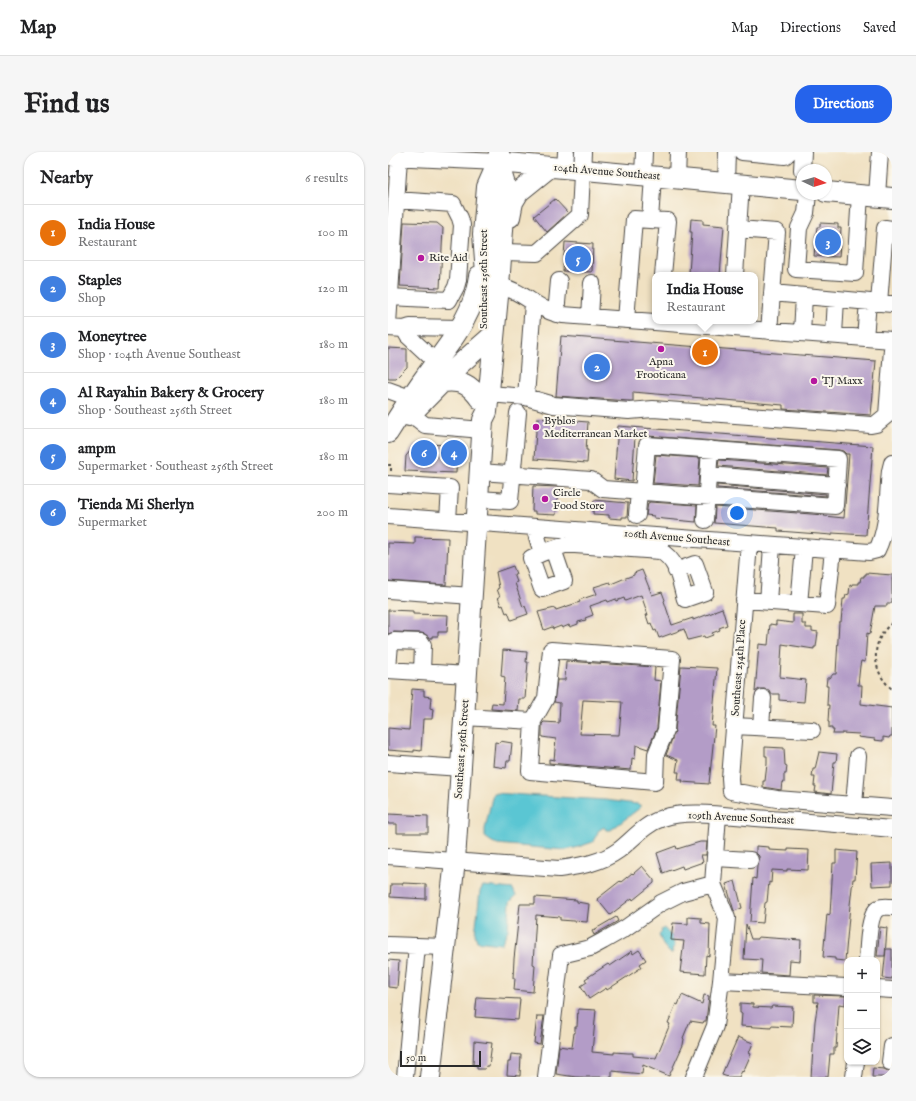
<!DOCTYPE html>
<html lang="en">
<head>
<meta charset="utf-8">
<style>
	body { margin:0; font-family:"IM FELL English",serif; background:#f6f6f6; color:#202124 }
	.controls { position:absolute; right:12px; bottom:12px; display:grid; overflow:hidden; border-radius:8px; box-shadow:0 1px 3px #0004 }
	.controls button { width:36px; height:36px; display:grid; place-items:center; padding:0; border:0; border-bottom:1px solid #e0e0e0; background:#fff; color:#202124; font:20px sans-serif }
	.compass { position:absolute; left:408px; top:12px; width:36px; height:36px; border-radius:50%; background:#fff; box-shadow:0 1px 3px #0004; rotate:94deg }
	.scale { position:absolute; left:12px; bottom:10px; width:81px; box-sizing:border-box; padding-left:4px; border:2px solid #2b2b2b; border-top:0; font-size:11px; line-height:14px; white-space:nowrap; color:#2b2b2b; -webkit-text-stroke:3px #fbf7ec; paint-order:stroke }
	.you { position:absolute; left:349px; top:361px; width:14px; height:14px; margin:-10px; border:3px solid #fff; border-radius:50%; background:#1a73e8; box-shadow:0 0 0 6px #1a73e833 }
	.badge { display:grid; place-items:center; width:26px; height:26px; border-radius:50%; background:#2563eb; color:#fff; font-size:13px; font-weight:700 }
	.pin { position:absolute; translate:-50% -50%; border:2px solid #fff; box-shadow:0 1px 4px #0006 }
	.popup { position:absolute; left:264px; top:120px; width:106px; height:52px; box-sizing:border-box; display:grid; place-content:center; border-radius:8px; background:#fff; filter:drop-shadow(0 1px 3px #0005); font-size:13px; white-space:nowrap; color:#757577 }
	.popup b { font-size:15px; color:#202124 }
	.popup::after { content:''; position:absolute; left:50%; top:100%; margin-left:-8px; border:8px solid transparent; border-top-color:#fff }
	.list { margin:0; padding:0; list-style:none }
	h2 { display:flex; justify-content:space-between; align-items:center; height:52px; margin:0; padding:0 16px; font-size:17px }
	h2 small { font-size:13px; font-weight:400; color:#757577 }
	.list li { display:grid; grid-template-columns:26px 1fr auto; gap:12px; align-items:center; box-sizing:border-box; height:56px; padding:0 16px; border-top:1px solid #e0e0e0 }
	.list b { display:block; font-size:15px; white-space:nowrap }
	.list p { margin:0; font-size:13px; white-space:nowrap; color:#757577 }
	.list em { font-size:13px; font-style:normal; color:#757577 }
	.icon { flex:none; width:22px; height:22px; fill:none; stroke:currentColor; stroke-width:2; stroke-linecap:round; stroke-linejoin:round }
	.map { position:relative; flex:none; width:504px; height:925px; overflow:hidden; border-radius:16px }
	header { display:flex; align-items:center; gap:24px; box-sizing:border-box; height:56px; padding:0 20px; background:#fff; border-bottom:1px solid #e0e0e0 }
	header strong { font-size:19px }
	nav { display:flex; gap:22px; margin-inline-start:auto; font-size:14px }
	.intro { display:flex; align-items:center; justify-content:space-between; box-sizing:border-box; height:96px; padding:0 24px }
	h1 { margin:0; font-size:28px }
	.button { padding:10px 18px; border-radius:16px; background:#2563eb; color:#fff; font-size:14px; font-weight:700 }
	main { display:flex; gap:24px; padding:0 24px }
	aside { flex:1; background:#fff; border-radius:16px; box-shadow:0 1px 3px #0004 }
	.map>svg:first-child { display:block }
</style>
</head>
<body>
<header>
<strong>Map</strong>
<nav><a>Map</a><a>Directions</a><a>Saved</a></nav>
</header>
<div class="intro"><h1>Find us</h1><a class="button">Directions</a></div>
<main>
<aside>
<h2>Nearby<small>6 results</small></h2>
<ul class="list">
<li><span class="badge" style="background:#e8710a">1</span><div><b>India House</b><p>Restaurant</p></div><em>100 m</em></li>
<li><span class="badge" style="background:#3f7fe0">2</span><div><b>Staples</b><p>Shop</p></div><em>120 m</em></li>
<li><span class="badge" style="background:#3f7fe0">3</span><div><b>Moneytree</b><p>Shop · 104th Avenue Southeast</p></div><em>180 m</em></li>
<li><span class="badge" style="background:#3f7fe0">4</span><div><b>Al Rayahin Bakery &amp; Grocery</b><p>Shop · Southeast 256th Street</p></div><em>180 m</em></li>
<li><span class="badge" style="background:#3f7fe0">5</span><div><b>ampm</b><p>Supermarket · Southeast 256th Street</p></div><em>180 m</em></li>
<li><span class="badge" style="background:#3f7fe0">6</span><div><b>Tienda Mi Sherlyn</b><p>Supermarket</p></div><em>200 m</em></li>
</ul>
</aside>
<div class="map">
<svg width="504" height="925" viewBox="0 0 504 925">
	<rect width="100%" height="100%" fill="#fbf7ec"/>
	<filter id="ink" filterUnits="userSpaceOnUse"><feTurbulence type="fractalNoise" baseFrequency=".025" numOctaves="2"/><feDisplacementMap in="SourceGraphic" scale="8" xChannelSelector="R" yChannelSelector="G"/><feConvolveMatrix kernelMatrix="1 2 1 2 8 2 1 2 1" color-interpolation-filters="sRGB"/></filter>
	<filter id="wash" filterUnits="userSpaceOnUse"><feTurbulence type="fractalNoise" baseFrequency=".012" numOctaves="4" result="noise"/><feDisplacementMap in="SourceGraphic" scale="16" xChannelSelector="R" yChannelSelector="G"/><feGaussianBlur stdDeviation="0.9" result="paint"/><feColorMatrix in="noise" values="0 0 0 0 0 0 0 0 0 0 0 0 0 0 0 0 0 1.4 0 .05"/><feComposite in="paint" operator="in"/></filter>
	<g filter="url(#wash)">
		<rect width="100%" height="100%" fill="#f0e1c2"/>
		<path fill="#5ac6d3" stroke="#42787f" d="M105,641L217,648L249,652L252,653L253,655L223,678H218L216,675L210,679L208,686L205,690L187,696L177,698L109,692L104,690L97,685V677Z
			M95,734L125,737L128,744L122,750L120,778L113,792L89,789L87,782L92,739Z
			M276,776L284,785L287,795L284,798L285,800L283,802L275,793L271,783L274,780L273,778Z"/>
		<g id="blocks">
			<path fill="#b39cc7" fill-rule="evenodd" d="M167,47L180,61L159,80L146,64Z
				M303,67L315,68V72L336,74L332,123L301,121L304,80H302Z
				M16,70L49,71L55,76L52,136L12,134Z
				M432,71L450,72V76H453L451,105L426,104L429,75H432Z
				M177,90L205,92L204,120L175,119Z
				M173,184L488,209L483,263L395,257V253L245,240V249H241L168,244Z
				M0,196L19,197V215L8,226H0Z
				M149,266L200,270L198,298H200L199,311L146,307Z
				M230,274L485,294L478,383L444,381V383L390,379V376L326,371L327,355L437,363L436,364L456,366L461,302H458L455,299L451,298L259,284L253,286L247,285L244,329L226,327Z
				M28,292L65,293V296L69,297L68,321L17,319L18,304Z
				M268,303L312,306L310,334L265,331Z
				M331,308L440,316L439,323L330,314Z
				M329,333L438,342V344L329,336Z
				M145,334L170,335L168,363L147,362V359H144Z
				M206,348L240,351L239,365H234V367L221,366V363L205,362Z
				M262,350L309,353L308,370L266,366V364L258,363L260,351Z
				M27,385L60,386L58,433L0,429V391L27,392Z
				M125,414L128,422H126L129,430L127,431L135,455L137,454L140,462L123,468L120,460L118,461L115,453L113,454L110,445H112L109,437L111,436L108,420Z
				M254,418L264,443L274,440L277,448L276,449L284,473L305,466V468L326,460V459L334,456L339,473L331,476L332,478L324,481L325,483L317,486L316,484L300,488L296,477L271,486L268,478L266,479L263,471L261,472L258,463H260L253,443L237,449L236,446L228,449V447L220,450L219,448L202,454L205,463L197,466L198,468L190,470V472L182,475L181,473L174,476L173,474L165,477L164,475L156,478L150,460L167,456L168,458L192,450L191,448L209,442L206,435L222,430L223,432L235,427L246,423V421Z
				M478,421L504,423V449L503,451H499V454H487L482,482L479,481L477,510L473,509L472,514L470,533H474L473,552L504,556V584H502L501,586L495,585V589L486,588L487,587L470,585L471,582L454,581V582H445L446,578H444V576H441V570H440L441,553H439L440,534H438L439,526H442L445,522H448L451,470H453L455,447H457L458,443L461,442L462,433L464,434V432H470V430H472L473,425H476V423H478Z
				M0,458L25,459V462L60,463L59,480H50V484H44V486H42L37,482L33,481L6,480L0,482Z
				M405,462H414V472H418V476H424V479L430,480L428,495H426V497L394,492L392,525L418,528L416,550L391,548V542H383L381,538L376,537H371L367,540L371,492L380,493L382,472L388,473V469L405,471Z
				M115,498L139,500L138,510H140L137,547H131L130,559L103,557L104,551L115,552L117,525L113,524Z
				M178,509L267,515L266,528L273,529L269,576L260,597L248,593L247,607L244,606L243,618L161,611V607L166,608L168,587L154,585V572L156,570L171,571L172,551L166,550L169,528H177ZM195,548L234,550L231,583L192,582Z
				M293,514L329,516L324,574H327L321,632L294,630L295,628H290L291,620H288L290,608L278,603L287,579Z
				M24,537L36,538V544L43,545L42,556L45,557L44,567H35L33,599L26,598V600L0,598V576L21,578Z
				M112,589L124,591L122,609H119L118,616L105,614L107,590L112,591Z
				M377,595L396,596L397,613L399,614L398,622H396V631L394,630L393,638L375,635V629H377L379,612V604H377Z
				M431,600L449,602L448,610H446L443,642L427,640L428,634H426L427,625H424L425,617H427Z
				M0,662L40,664V681H9V672H0Z
				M312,690H319L318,703H313L315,710L295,717L294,714L275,721L269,701L288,694L289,697Z
				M368,694L381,695V698L400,699V697L421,698L420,718L399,717V719L384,718L383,731L381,730L379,750L377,751L375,771L362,770L365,726L368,727L369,714L371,709V704L368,701Z
				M448,698L469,700L467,727H465L462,753L457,809L447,808V806L435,805L439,762L442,763L445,711H448Z
				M504,711V733L484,734L483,712Z
				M254,714L266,728V731L245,748L244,746L222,763L209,747L232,729L233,730L244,721L245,722Z
				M347,729L354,756L346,759L338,732Z
				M15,731L38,732V747L2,745L3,732H15Z
				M147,745L189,748V750L201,752L199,770L172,768V765L148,763L145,812L147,813L145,840L126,838L127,826H125L126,807L132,752H147Z
				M228,765L230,769L206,783L204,779Z
				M300,765L313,766V771L322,772L321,804L318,803L317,822L292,820L296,789L283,788L285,771L300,772Z
				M358,772L363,787H370V785L413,788L412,809L402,808L401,823L373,821L374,808L356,807Z
				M492,775L499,776L497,804H489Z
				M498,797H504V827L495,826Z
				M251,798L258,808L252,812L254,815L219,838L218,836L201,847L193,834L199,830L197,827L220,812L222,814L244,799L245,802Z
				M0,808L11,809L9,836L0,835Z
				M294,843L314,852L316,843L321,844L318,869H316L315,871L302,869L295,886L296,887L295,893L281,924L255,913L254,922L224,919V925H188L168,922L171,894L184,896L186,881H187V875H189L190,857L208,858L204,900L226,902V900L240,901H245V904L268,906L282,872L280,871L288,852L290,853Z
				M426,843L458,844L457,853L451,852L448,896H446V902H442L440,925H423L427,869L430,850H426Z
				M89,845L132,847L130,868L87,865Z
				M352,851L365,852V855L383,856L384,854L405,855L404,875L383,874V876L353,874L354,861H352Z
				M149,864H156L152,892L146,891Z
				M350,885L365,891L361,901L363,902L355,920L354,919L351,925H340L334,923L336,917Z
				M86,889L104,891L101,914H98L97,917H89V913H85Z
				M123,902L133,903L132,924L119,923L120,910H122Z
				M485,916L496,917L500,919H504V925H484Z"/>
		</g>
	</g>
	<g filter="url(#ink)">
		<use href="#blocks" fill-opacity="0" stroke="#494642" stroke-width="1"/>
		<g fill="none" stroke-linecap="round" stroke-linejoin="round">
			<g stroke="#494642" stroke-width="18">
				<path id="minor" d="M354,0L397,4L401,0
					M2,5L110,10
					M177,16L178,0
					M414,18L415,0
					M255,23L256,0
					M265,24L262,68L280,69L275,123
					M289,27L290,0
					M338,31L339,0
					M420,42L418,61L411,76L408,117L467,121L472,43
					M489,44L492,0
					M350,77L389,80L381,179
					M114,100L149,101L192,63L195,0
					M347,123L353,32
					M111,134C135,138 151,160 175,163L504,188
					M384,141L504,152
					M2,145L61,148L68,135L70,128L74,73L72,66L65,52L8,48
					M491,151L497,76L504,77
					M168,162L171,129
					M202,165L204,131
					M238,168L246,67L262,68
					M0,172L11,6
					M0,176L16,177L22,175L72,176
					M16,177L20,184L48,210
					M414,181L416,144
					M446,183L448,147
					M477,186L480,150
					M0,238L22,246
					M101,242L138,245L166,253L241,259L265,257L483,273L488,272L499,263L504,197
					M138,245L145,151
					M23,262L37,273L94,278
					M92,320L203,328L215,337L447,354L450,307L259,293L255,340
					M320,323L449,333
					M0,332L62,336L60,368
					M90,347L122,349L130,261
					M249,363L251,339
					M0,364L481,400L489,398C501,374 499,346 502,319L504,311
					M317,368L322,297
					M146,375L154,401L165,397L176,429L154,437L143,406L154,401
					M361,392L342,626L343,639L389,647L504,656
					M165,397L177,393H187L272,399C290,408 292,430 297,447L317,440L307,412L288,419
					M0,438L84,444
					M356,448L439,454L445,398
					M380,450L384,394
					M411,452L416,396
					M0,516L2,492L6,489L33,490L35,493L34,520
					M0,518L79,523
					M76,565L145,569L158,546L163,498L284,507L278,578L268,602L267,630L142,619L145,569
					M346,574L424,578
					M373,575L375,546
					M0,611L73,616
					M466,653L470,604
					M0,704L171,717C193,714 213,711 231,698C245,687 257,672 275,666C300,657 341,664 368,666C413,669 459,673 504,677
					M327,706L362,708
					M0,793L57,795
					M479,808C480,797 480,761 491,756C495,754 500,755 504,755
					M333,829L459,835
					M489,837L504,838
					M502,910L504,894
					M17,925L29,794
					M158,925L173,803L202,796L215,789L236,777L273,751L295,740L325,732
					M306,925L327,874L333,829L339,766L325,732L330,663
					M466,925L468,910"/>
			</g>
			<g stroke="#494642" stroke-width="22">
				<path id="major" d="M110,10L414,38
					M438,40L504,46
					M122,65L125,50L131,40L162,15
					M98,148L99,134L95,82L99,35L110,10
					M55,230C73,228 82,232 92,247
					M21,264L72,212L105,183
					M0,281C12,262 24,243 37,225C60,193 86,165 91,124
					M42,925L67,709L95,268L99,260L111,134L118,36L110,10L111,0"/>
			</g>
			<path stroke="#494642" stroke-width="2" stroke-dasharray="3 3" stroke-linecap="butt" d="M0,313H3V319
				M504,471C482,488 483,520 504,537"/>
			<use href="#minor" stroke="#fff" stroke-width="16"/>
			<use href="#major" stroke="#fff" stroke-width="20"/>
		</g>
	</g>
	<g fill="#b5179e" stroke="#fbf7ec" stroke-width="1.5">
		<circle cx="33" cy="106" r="4"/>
		<circle cx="273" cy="197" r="4"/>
		<circle cx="426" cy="229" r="4"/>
		<circle cx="148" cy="275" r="4"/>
		<circle cx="157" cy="347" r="4"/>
	</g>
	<g text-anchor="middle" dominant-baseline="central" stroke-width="4" stroke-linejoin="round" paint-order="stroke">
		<g font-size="11" fill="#2b2b2b" stroke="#fbf7ec">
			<text transform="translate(219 20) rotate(5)">104th Avenue Southeast</text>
			<text transform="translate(96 127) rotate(-90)">Southeast 256th Street</text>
			<text transform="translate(289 386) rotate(5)">106th Avenue Southeast</text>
			<text transform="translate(351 516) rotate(-86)">Southeast 254th Place</text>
			<text transform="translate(74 597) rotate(-86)">Southeast 256th Street</text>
			<text transform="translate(353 666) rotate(3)">109th Avenue Southeast</text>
		</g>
		<g font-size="11" fill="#2b2b2b" stroke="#fbf7ec" text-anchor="start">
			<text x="41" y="106">Rite Aid</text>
			<text x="273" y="210" text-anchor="middle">Apna<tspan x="273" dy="13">Frooticana</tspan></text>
			<text x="434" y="229">TJ Maxx</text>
			<text x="156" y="269">Byblos<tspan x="156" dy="13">Mediterranean Market</tspan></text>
			<text x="165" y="341">Circle<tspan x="165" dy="13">Food Store</tspan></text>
		</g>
	</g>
</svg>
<div class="controls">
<button>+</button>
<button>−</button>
<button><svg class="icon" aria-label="layers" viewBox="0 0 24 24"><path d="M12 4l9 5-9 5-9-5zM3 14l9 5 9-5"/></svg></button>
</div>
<svg class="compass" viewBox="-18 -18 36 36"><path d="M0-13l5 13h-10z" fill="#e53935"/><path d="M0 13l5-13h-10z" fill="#757577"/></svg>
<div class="scale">50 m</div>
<div class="you"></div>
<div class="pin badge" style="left:317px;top:200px;background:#e8710a">1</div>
<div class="popup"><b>India House</b>Restaurant</div>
<div class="pin badge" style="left:209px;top:215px;background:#3f7fe0">2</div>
<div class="pin badge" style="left:440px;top:90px;background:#3f7fe0">3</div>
<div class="pin badge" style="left:66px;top:301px;background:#3f7fe0">4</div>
<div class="pin badge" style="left:190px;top:107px;background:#3f7fe0">5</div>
<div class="pin badge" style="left:36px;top:301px;background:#3f7fe0">6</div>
</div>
</main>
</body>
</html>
